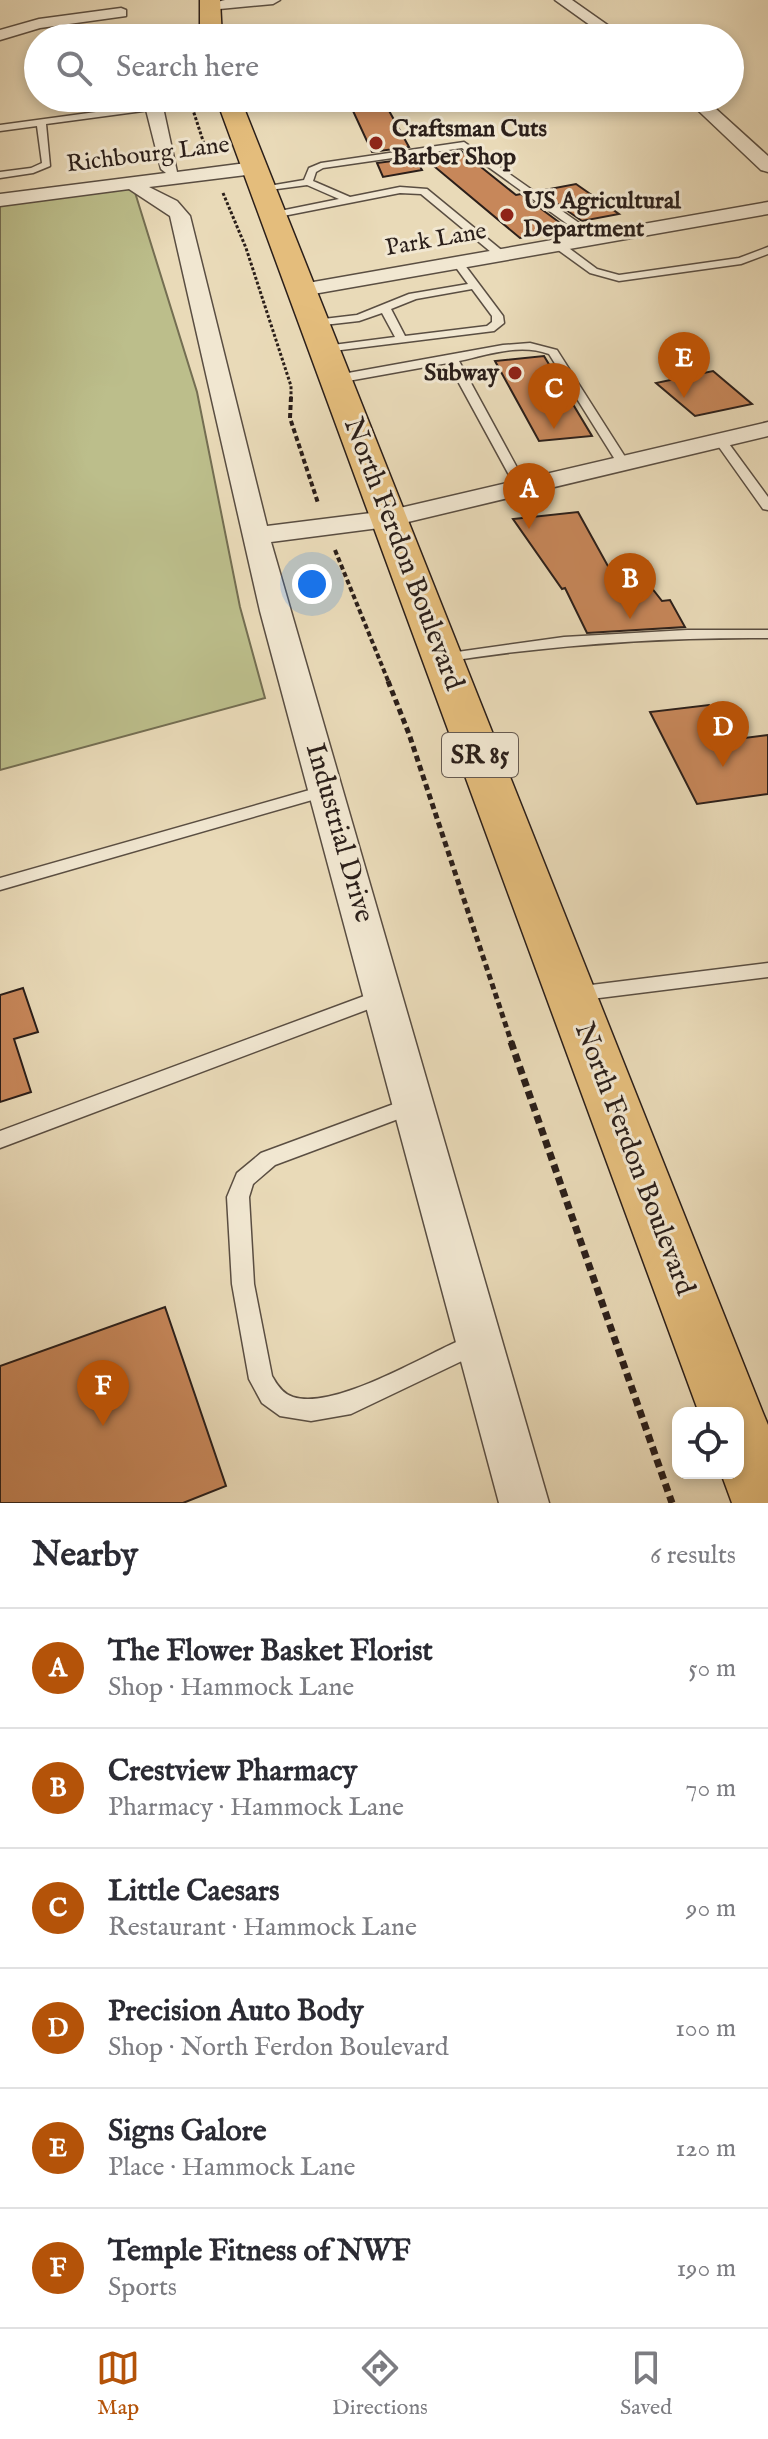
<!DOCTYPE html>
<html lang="en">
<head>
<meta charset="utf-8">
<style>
	body { margin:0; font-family:"IM FELL English",serif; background:#f2f2f3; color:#2b2b33 }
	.controls { position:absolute; right:24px; bottom:24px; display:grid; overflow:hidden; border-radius:16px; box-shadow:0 4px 12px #0003 }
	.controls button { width:72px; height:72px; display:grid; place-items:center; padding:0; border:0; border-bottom:2px solid #e1e1e2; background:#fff; color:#2b2b33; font:40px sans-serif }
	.you { position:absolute; left:312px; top:584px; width:28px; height:28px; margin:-20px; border:6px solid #fff; border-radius:50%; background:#1a73e8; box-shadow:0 0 0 12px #1a73e833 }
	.badge { display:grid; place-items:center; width:52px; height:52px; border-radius:50%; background:#b45309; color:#fff; font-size:26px; font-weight:700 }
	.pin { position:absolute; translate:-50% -66px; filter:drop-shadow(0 2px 4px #0008) }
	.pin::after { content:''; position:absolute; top:42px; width:28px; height:24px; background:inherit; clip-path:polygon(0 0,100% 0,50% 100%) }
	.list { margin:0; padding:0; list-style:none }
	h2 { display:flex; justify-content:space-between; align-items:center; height:104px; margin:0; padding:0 32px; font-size:34px }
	h2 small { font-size:26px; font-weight:400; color:#7c7c81 }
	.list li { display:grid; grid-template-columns:52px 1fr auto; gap:24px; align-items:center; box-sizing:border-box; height:120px; padding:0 32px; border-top:2px solid #e1e1e2 }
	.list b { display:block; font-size:30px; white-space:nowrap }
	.list p { margin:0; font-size:26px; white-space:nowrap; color:#7c7c81 }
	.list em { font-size:26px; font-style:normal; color:#7c7c81 }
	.icon { flex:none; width:44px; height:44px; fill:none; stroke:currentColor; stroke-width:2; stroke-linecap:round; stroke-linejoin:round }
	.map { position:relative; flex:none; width:768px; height:1503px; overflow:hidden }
	.search { position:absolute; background:#fff; box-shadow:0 4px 12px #0003; left:24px; right:24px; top:24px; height:88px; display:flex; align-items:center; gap:20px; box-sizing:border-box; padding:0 28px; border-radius:44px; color:#7c7c81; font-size:30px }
	.sheet { height:824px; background:#fff }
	nav { display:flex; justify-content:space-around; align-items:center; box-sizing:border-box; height:112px; border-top:2px solid #e1e1e2; background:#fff; font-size:22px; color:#7c7c81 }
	nav a { display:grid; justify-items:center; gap:4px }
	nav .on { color:#b45309 }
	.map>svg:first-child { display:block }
</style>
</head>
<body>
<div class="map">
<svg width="768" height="1503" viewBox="0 0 768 1503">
	<rect width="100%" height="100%" fill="#e9dab8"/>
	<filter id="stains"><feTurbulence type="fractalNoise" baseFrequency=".0025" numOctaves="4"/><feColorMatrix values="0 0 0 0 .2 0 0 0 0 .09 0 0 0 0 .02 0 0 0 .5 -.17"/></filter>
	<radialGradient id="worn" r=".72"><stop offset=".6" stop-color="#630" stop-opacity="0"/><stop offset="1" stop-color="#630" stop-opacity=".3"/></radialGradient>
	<path fill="#bcbe8b" stroke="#746e52" stroke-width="2" d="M133,186L197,392L240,607L265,698L0,770V204Z"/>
	<path fill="#c7875a" stroke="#2b1f1a" stroke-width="2" d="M347,98H382L409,147L372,152Z
		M461,151L516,195L521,194L563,225L556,226L562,231L520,238L423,157Z
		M415,158L422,170L383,177L377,163Z
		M576,184L619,214L582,221L539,191Z
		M544,356L592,436L539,441L495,361Z
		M713,371L752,404L695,416L656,383Z
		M578,512L609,568L633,564L662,601L670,600L685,627L587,633L565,588L562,589L513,519Z
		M709,705L729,740L768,735V794L697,804L650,712Z
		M23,988L38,1032L14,1039L31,1092L0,1102V995Z
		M165,1307L226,1486L183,1503H0V1366Z"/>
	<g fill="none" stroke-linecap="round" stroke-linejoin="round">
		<g stroke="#5a4e42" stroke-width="3">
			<path id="service" d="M155,104L158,105V109L46,124L50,166L33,173L0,178V172L31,168L42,163L37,126L0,131V125Z
				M464,142L599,237V241H591L462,148L323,168L316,172L313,181L350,197L400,187L427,189L505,253V257H497L421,194L400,193L273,218L270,217V213L339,199L307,185L262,191L257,188L304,180L309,168L321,163Z
				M554,243H562L597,269L619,275L739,258L768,247V254L741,264L619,281L590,273L554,247Z
				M457,259L461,260L503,316L504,323L494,331L325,352L319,349L325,346L395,337L382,313L359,321L315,326L309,323L315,320L357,315L409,294L468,284L452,262ZM472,289L492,316V322L487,326L405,336L391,309L416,299Z
				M530,343L557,350L629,463L627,466H619L549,354C519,343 488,355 459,361L527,486L521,490L515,486L448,363L337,383L331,379L337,375L503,345Z
				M720,436L724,437L768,497V510L763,509L714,440Z
				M687,630H768V638C659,637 551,645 443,662L436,658L443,654L564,637Z
				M327,785L335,790L333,794L0,890V878Z
				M768,963V977L575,1001L568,999L566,994L568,989L575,987Z
				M383,989L390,991L392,996L390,1001L0,1148V1131Z
				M410,1098L417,1100L420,1106L417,1112L275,1165L253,1184L249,1197L254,1284L272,1376C277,1385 283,1394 293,1397C338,1411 433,1349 477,1333L485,1336L488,1343L485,1350L351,1414L311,1421L280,1416L262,1403L249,1379L232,1284L227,1197L237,1173L261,1153Z"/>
		</g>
		<g stroke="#5a4e42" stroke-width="3">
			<path id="minor" d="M280,0L273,4L209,10L202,6L225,0Z
				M555,0H572L626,38H608Z
				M121,8L126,10V16L40,28L0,40V30L39,19Z
				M143,98H161L177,172L254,162L263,168L254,174L149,187L177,201L190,216L267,526L387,511L768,422V436L387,527L271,542L549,1503H499L260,611L170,216L129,189L0,206V194L166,173L161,169Z
				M685,98H704L768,156V172L761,170Z
				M768,202V214L302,296L291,290L302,284Z"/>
		</g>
		<g stroke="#2b1f1a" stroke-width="3">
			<path id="primary" d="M200,0H220L222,38H200Z
				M216,98H240L763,1413L768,1425V1503H732L721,1473H738V1413H699Z"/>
		</g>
		<path stroke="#2b1f1a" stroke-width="3" stroke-dasharray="3 2" stroke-linecap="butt" d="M196,98L193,110L206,150
			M223,193L246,248L291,386V399"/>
		<path stroke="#2b1f1a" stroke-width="4" stroke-dasharray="5 3" stroke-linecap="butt" d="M291,397L290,418L318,503
			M335,550L389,683"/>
		<path stroke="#2b1f1a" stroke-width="5" stroke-dasharray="6 4" stroke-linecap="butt" d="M388,681L409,734L512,1044"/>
		<path stroke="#2b1f1a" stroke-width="7" stroke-dasharray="8 5" stroke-linecap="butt" d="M511,1042L672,1503"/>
		<use href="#service" fill="#f1e7d1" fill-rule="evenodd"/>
		<use href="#minor" fill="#f1e7d1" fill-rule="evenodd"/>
		<use href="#primary" fill="#e4bd7c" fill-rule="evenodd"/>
	</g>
	<g fill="#8f2418" stroke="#f1e7d1" stroke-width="3">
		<circle cx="376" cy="143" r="8"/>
		<circle cx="507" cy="215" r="8"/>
		<circle cx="515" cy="373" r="8"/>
	</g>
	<g text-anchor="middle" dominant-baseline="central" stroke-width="6" stroke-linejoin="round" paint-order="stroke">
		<g font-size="24" font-weight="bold" fill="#2b1f1a" stroke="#f1e7d1" text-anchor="start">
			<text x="392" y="129">Craftsman Cuts<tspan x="392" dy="28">Barber Shop</tspan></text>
			<text x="523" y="201">US Agricultural<tspan x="523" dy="28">Department</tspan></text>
			<text x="499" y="373" text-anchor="end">Subway</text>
		</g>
		<g font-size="24" fill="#2b1f1a" stroke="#f1e7d1">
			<text transform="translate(148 155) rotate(-7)">Richbourg Lane</text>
			<text transform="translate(436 240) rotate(-10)">Park Lane</text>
		</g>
		<rect fill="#f1e7d1" stroke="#665b51" stroke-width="2" x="442" y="733" width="76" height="44" rx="6"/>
		<g font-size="26" font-weight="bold" fill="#2b1f1a">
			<text x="480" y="755">SR 85</text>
		</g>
		<g font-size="28" fill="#2b1f1a" stroke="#f1e7d1">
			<text transform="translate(403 554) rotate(69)">North Ferdon Boulevard</text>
			<text transform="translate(339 833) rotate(74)">Industrial Drive</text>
			<text transform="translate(634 1159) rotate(69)">North Ferdon Boulevard</text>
		</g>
	</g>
	<rect width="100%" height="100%" filter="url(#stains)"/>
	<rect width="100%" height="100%" fill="url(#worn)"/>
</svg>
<div class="controls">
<button><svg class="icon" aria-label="locate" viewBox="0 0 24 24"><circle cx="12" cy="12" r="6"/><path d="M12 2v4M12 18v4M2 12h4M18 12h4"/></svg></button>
</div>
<div class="you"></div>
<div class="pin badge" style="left:529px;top:529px">A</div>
<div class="pin badge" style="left:630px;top:619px">B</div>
<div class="pin badge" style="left:554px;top:429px">C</div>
<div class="pin badge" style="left:723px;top:767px">D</div>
<div class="pin badge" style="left:684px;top:398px">E</div>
<div class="pin badge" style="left:103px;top:1426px">F</div>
<div class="search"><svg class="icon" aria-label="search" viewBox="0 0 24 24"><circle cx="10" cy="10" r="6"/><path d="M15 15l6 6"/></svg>Search here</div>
</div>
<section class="sheet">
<h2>Nearby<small>6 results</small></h2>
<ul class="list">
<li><span class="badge">A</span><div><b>The Flower Basket Florist</b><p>Shop · Hammock Lane</p></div><em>50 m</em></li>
<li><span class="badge">B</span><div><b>Crestview Pharmacy</b><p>Pharmacy · Hammock Lane</p></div><em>70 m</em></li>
<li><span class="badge">C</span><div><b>Little Caesars</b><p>Restaurant · Hammock Lane</p></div><em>90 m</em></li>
<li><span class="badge">D</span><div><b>Precision Auto Body</b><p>Shop · North Ferdon Boulevard</p></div><em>100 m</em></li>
<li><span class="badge">E</span><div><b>Signs Galore</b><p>Place · Hammock Lane</p></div><em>120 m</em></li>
<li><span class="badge">F</span><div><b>Temple Fitness of NWF</b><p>Sports</p></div><em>190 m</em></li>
</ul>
</section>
<nav>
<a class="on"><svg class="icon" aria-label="map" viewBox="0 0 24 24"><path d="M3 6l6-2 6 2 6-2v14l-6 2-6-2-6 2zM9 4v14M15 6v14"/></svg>Map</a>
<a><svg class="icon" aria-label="directions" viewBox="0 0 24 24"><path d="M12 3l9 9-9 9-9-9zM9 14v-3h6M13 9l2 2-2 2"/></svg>Directions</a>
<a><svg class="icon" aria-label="saved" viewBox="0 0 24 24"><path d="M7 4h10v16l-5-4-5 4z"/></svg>Saved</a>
</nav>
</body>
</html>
